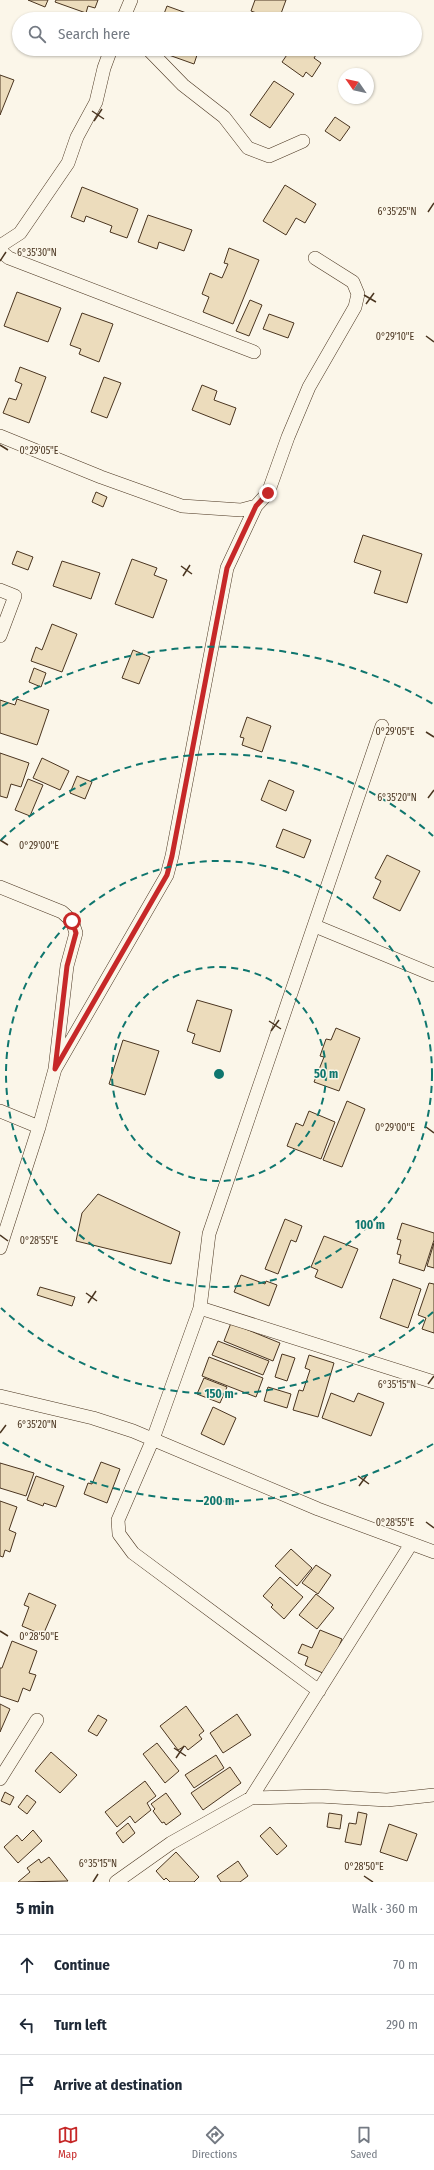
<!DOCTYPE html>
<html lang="en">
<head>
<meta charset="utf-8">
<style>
	body { margin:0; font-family:"Fira Sans Condensed",sans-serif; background:#f6f6f7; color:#1f2937 }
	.compass { position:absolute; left:338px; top:68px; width:36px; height:36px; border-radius:50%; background:#fff; box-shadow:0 1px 3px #0004; rotate:304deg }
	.stop { position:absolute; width:12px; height:12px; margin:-9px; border:3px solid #c62828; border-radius:50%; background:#fff }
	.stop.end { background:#c62828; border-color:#fff; box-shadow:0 1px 4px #0008 }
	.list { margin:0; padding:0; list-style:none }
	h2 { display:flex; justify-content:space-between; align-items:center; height:52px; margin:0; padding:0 16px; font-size:17px }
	h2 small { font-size:13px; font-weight:400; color:#747a83 }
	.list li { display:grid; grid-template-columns:26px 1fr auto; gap:12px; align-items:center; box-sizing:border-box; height:60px; padding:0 16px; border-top:1px solid #e0e1e3 }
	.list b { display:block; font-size:15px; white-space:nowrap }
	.list em { font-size:13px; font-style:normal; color:#747a83 }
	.icon { flex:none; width:22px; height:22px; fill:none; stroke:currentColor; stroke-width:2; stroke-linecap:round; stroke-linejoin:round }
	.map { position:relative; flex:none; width:434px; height:1882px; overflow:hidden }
	.search { position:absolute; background:#fff; box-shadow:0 1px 3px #0004; left:12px; right:12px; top:12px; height:44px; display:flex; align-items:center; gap:10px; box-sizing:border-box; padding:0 14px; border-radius:22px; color:#747a83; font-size:15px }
	.sheet { height:232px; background:#fff }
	nav { display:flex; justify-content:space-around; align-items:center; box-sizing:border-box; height:56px; border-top:1px solid #e0e1e3; background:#fff; font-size:11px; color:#747a83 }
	nav a { display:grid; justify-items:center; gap:2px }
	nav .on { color:#c62828 }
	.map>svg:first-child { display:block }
</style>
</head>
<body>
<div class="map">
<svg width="434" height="1882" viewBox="0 0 434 1882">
	<rect width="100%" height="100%" fill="#fbf6e9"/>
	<path fill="#ecdcbc" stroke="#4a3520" d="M28,0H48L45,7Z
		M56,0H98L95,8L88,6L86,13L55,2Z
		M255,0H286L279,19H273L251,11Z
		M167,6L203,19H162Z
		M152,49H199L194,64Z
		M291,49L319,50L314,58L321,63L312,77L306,72L303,77L282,62Z
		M0,75L14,80L0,115Z
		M274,81L294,94L270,128L250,115Z
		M335,117L350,127L340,141L325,131Z
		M285,185L316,204L305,223L296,218L286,235L263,221Z
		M82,187L138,209L127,238L110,232L112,226L86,216L84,222L71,217Z
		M148,215L192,230L184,251L159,242L157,249L138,242Z
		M229,248L259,260L233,324L203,312L209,297L202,294L210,273L222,278L228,264L224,263Z
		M17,292L61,308L48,342L4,326Z
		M250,300L262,305L249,336L236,331Z
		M82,313L113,324L99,362L79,354L81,349L70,345Z
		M269,314L294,323L288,338L263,329Z
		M20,367L46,377L29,423L3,413L9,398L16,400L22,384L15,381Z
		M104,377L121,383L107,418L91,412Z
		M202,385L217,391L214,400L236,408L230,425L192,410Z
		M96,492L107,497L103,507L92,502Z
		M363,535L422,554L407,603L374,593L381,571L354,562Z
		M17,551L33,557L28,570L12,564Z
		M132,559L157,568L154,575L167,580L153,618L115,604Z
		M62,561L100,573L91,599L53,586Z
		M52,624L77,634L62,672L31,661L36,647L42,650Z
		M133,650L150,657L139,684L122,678Z
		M34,668L46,673L41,687L29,682Z
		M17,699L49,710L37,745L0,733V700L15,705Z
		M247,717L271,726L262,752L242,745L244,738L240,737Z
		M0,753L29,763L21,787L11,784L7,798L0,796Z
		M42,758L69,771L60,790L33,778Z
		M77,776L92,782L85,799L70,793Z
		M28,779L43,785L30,816L15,810Z
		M269,780L294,791L286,811L261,800Z
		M283,829L311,840L304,858L276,847Z
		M387,855L420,871L400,911L373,898L381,881L375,878Z
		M197,1000L232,1010L220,1052L192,1043L195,1034L187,1031Z
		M336,1028L360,1038L339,1091L314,1082L324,1057L320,1056L326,1039L331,1040Z
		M123,1040L159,1051L145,1095L109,1084Z
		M347,1101L365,1109L342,1167L323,1160Z
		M309,1111L335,1122L321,1159L287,1146L296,1123L303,1126Z
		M98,1194L180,1232L171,1264L76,1241L82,1213Z
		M285,1219L302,1226L296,1242L291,1240L278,1274L265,1269Z
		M402,1223L434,1233V1240L424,1271L399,1263L401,1255L397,1254L401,1240L397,1239Z
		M324,1236L358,1249L342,1288L315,1277L318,1270L311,1267Z
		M434,1243V1268L427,1266Z
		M241,1275L265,1284L266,1281L277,1285L269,1306L234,1292Z
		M393,1279L421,1289L408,1328L380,1318Z
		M429,1283L434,1284V1333L422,1329L426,1318L418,1315Z
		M40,1287L75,1297L72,1306L37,1295Z
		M231,1323L280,1343L273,1361L224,1341Z
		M218,1341L269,1361L263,1375L212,1355Z
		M282,1354L295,1358L287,1381L275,1377Z
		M309,1355L334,1363L318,1417L293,1410L299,1390L303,1391L310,1370L305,1368Z
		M209,1357L263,1378L256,1397L202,1376Z
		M204,1378L227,1387L220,1403L197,1394Z
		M268,1387L291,1394L287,1408L264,1401Z
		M331,1393L354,1402L358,1393L384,1403L371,1436L322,1418Z
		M213,1407L236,1418L224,1445L201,1434Z
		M101,1462L120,1469L107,1503L84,1494L88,1483L92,1484Z
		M0,1463L34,1473L26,1496L0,1488Z
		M36,1476L64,1486L56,1507L44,1503L43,1506L27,1500Z
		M0,1501L17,1507L9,1530L16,1533L10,1552L5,1550L3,1557L0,1556Z
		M291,1549L312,1568L297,1586L275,1566Z
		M316,1565L331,1575L318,1594L302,1583Z
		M280,1577L303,1597L284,1619L271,1607L273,1605L263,1596Z
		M29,1593L56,1605L43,1635L22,1626L29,1607L24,1605Z
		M316,1594L334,1608L317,1629L299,1615Z
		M320,1630L342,1639L327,1675L305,1665L308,1657L298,1653L302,1644L312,1648Z
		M12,1641L37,1651L29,1673L36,1675L30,1691L23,1688L18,1702L0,1696V1668H2Z
		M0,1704L10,1709L0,1732Z
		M186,1706L204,1731L199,1735L202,1739L188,1750L185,1746L178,1750L160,1726Z
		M237,1714L251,1735L223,1753L210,1733Z
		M98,1715L107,1720L97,1736L88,1731Z
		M157,1743L179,1771L165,1783L143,1754Z
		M51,1752L77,1775L60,1793L35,1771Z
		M216,1755L224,1768L194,1788L185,1775Z
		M230,1767L241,1783L203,1810L191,1793Z
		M145,1781L156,1796L147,1803L151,1810L135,1823L130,1816L117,1827L105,1812Z
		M5,1792L14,1797L10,1805L1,1801Z
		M166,1793L181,1814L166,1825L164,1822L162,1823L153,1811L155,1809L151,1804Z
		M27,1795L36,1802L27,1814L18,1807Z
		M358,1812L367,1814L361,1845L345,1842L349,1823L356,1824Z
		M329,1813L342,1815L340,1829L327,1827Z
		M128,1823L135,1833L123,1843L116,1833Z
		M389,1824L417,1834L407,1861L380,1852Z
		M270,1827L287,1846L277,1855L260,1836Z
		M33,1830L42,1841L18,1863L4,1847L17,1835L22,1841Z
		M176,1852L199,1877L194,1882H170L166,1878L164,1880L156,1871Z
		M49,1857L68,1881L18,1882L30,1872L27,1868L39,1859L41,1863Z
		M238,1861L248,1876L240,1882H221L217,1876Z"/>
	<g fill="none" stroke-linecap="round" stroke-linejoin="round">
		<g stroke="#4a3520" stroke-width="14">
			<path id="minor" d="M123,19L131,0
				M148,49L183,85L224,117L248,148L269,156L303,141
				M0,246L20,233L68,163L77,137L96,102L104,68L111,49
				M0,251L9,258L254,352
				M0,436L101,477L182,506L241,510L256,506L268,493L288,437L309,387L355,307L358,294L353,282L315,258
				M0,590L15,596L0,636
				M0,887L62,912L72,921L76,933L67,966L55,1069L39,1127L0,1248
				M315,926L434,975
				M55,1069L167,875L172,856L227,568L256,506
				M0,1111L39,1127
				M200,1308L434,1382
				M0,1396L93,1418L133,1431L318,1509L434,1552
				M319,1691L133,1553L119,1534L118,1520L153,1439L200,1308L209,1234L382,726
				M0,1779L37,1720
				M251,1798L411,1544
				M116,1882L171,1843L251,1798L319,1796L387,1800L434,1795"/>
		</g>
		<use href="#minor" stroke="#fbf6e9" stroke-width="13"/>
	</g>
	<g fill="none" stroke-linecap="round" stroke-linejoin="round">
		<path stroke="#c62828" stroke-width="5" d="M72,921L76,933L67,966L55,1069L167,875L172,856L227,568L256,506L268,493"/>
	</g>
	<path fill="none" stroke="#4a3520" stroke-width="1.5" d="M92,111L104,119M94,121L102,109M428,212L434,203M0,261L6,252M364,295L376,302M366,304L374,293M426,336L434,342M0,445L8,450M181,566L192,574M183,576L190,565M426,732L434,737M428,798L434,790M0,840L8,845M269,1021L281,1029M271,1031L279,1020M426,1127L434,1133M0,1235L8,1241M86,1293L97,1301M88,1303L96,1291M428,1384L434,1376M0,1433L6,1425M358,1476L369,1484M359,1486L367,1475M426,1522L434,1528M0,1631L8,1636M174,1748L186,1756M176,1758L184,1746M364,1876L373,1882M93,1882L98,1874"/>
	<g fill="none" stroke="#0f766e" stroke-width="2" stroke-dasharray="7 5">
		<circle cx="219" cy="1074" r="107"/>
		<circle cx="219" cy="1074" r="213"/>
		<path d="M433 1312A320 320 0 0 1 1 1308M1 840A320 320 0 0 1 433 836"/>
		<path d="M433 1444A427 427 0 0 1 2 1442M2 706A427 427 0 0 1 433 704"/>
	</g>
	<g font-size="10" text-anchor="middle" fill="#4a3520" stroke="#fbf6e9" stroke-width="3" stroke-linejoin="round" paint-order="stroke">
		<text x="397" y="215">6°35'25"N</text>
		<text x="37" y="256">6°35'30"N</text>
		<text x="395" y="340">0°29'10"E</text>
		<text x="39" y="454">0°29'05"E</text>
		<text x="395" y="735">0°29'05"E</text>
		<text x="397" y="801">6°35'20"N</text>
		<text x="39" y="849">0°29'00"E</text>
		<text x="395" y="1131">0°29'00"E</text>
		<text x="39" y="1244">0°28'55"E</text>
		<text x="397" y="1388">6°35'15"N</text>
		<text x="37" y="1428">6°35'20"N</text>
		<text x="395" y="1526">0°28'55"E</text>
		<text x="39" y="1640">0°28'50"E</text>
		<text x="98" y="1867">6°35'15"N</text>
		<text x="364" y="1870">0°28'50"E</text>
	</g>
	<circle cx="219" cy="1074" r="6" fill="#0f766e" stroke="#fbf6e9" stroke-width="2"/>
	<g font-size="12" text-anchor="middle" font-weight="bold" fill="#0f766e" stroke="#fbf6e9" stroke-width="3" stroke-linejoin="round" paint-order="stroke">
		<text x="326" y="1078">50 m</text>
		<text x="370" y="1229">100 m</text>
		<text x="219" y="1398">150 m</text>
		<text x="219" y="1505">200 m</text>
	</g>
</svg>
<svg class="compass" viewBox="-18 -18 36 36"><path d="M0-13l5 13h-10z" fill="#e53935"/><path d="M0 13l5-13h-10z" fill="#747a83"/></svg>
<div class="stop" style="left:72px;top:921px"></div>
<div class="stop end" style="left:268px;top:493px"></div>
<div class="search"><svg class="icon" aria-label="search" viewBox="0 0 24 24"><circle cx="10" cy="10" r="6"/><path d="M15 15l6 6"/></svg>Search here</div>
</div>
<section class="sheet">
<h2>5 min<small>Walk · 360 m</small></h2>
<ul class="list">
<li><svg class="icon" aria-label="ahead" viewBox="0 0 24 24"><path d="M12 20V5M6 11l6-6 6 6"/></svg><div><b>Continue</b></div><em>70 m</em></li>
<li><svg class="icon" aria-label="left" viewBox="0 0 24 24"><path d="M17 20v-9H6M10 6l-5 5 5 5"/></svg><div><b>Turn left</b></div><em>290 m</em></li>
<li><svg class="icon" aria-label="arrive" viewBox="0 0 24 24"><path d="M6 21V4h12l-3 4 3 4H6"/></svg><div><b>Arrive at destination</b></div></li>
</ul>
</section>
<nav>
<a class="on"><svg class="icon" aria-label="map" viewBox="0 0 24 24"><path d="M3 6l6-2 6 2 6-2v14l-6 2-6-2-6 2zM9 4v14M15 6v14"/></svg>Map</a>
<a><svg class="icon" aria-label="directions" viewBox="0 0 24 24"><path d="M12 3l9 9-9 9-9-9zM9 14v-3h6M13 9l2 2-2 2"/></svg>Directions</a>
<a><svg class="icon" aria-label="saved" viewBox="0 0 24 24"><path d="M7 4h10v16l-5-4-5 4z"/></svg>Saved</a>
</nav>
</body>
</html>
